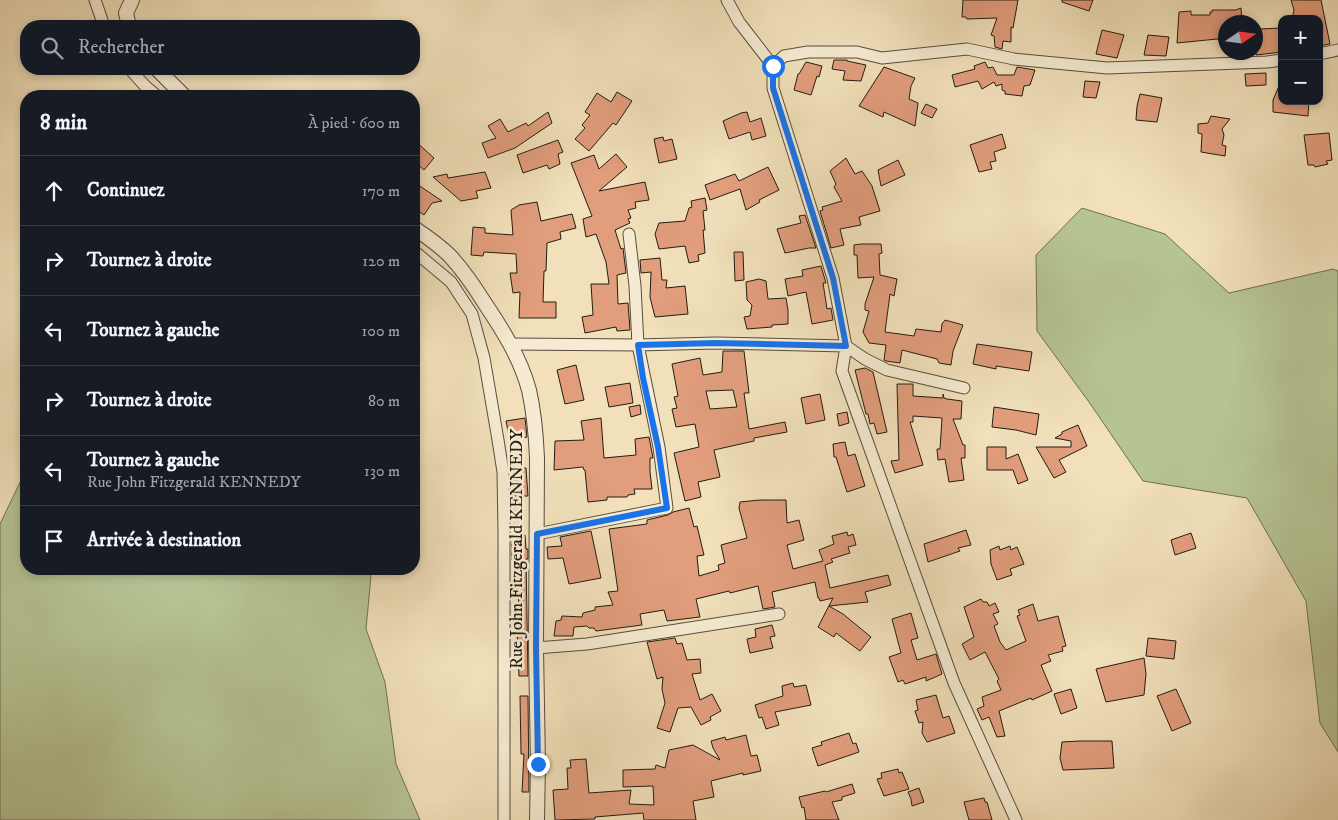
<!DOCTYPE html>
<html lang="fr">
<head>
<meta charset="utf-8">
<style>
	body { margin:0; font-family:"IM FELL DW Pica",serif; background:#20242c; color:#f1f3f6 }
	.controls { position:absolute; right:15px; top:15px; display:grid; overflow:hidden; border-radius:10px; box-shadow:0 2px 8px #0003 }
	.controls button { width:45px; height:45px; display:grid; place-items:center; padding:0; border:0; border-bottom:1px solid #363941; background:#171b24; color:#f1f3f6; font:25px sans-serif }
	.compass { position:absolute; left:1218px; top:15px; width:45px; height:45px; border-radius:50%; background:#171b24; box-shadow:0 2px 8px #0003; rotate:77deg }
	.stop { position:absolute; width:15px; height:15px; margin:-11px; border:4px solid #1a73e8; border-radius:50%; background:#fff }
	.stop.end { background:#1a73e8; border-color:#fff; box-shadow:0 1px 5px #0008 }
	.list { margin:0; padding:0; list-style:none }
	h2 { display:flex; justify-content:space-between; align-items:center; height:65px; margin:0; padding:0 20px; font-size:21px }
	h2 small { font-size:16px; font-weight:400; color:#9ea1a6 }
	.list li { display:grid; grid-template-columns:32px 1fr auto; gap:15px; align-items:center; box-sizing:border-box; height:70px; padding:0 20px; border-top:1px solid #363941 }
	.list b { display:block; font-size:19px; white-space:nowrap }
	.list p { margin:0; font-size:16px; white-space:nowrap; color:#9ea1a6 }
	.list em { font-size:16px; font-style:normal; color:#9ea1a6 }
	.icon { flex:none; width:28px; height:28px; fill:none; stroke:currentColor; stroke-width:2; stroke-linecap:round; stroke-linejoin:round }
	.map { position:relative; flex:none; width:1338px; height:820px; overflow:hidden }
	.search { position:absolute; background:#171b24; box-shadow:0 2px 8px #0003; left:20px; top:20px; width:400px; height:55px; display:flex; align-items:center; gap:12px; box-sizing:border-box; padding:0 18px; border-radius:20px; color:#9ea1a6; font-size:19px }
	.panel { position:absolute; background:#171b24; box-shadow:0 2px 8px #0003; left:20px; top:90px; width:400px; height:485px; border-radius:20px }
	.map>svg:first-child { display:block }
</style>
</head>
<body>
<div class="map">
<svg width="1338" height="820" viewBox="0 0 1338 820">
	<rect width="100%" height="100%" fill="#f1e0ba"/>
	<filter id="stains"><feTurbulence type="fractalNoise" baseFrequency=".004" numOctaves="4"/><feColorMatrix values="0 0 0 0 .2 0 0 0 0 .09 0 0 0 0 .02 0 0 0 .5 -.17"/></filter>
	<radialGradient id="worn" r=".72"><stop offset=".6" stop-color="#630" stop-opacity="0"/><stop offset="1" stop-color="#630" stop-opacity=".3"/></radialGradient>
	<path fill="#b6c393" stroke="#6d7053" d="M1082,208L1165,234L1229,293L1333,269L1338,271V752L1320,723L1306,601L1247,498L1143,481L1089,402L1037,331L1036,255Z
		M26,470V569H365L371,576L366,629L385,682L396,764L420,820H0V524Z"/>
	<path fill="#e19d7c" stroke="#241c13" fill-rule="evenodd" d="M963,0H1018L1013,28L1011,27V42L1003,41L1002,49L995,47L994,36L991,35L997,18L967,19L966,17H962Z
		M1062,0H1093L1089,11L1062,2Z
		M1291,0H1321L1330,44L1319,46V19H1292L1294,10Z
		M1241,8L1242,22H1226V45L1217,39L1177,43L1179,12L1191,11V15H1210V12H1212V10H1236Z
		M1282,28V52L1256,55V44L1258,43L1260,29Z
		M1102,30L1124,35L1117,58L1096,54Z
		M1148,35L1169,37L1166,56L1144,55Z
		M834,60H847V61L866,65L861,81L843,80L845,71L832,69Z
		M806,62L822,66L819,77L817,76L811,95L794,90L798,74H799Z
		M985,62L988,68L993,67L997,75H1014L1017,67L1035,70L1030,85L1024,86L1022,96L1005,94V91L1002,90V84L996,86L994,82L982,89L978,81L955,87L952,75L975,69L974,66Z
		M884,67L915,78L911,86L909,99L918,103L915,126L884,112L883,117L859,106Z
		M1266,73V85L1246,86L1245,74Z
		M1282,79V101H1309L1308,116L1273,112V100Z
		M1085,81L1100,82L1096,98L1083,97Z
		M617,92L632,101L616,125L613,123L589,151L575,139L585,128L582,125L590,115L585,112L597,93L611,102Z
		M1140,94L1162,98L1157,122L1136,120L1137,106Z
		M926,104L937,109L932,118L921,113Z
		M548,112L552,123L515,148L488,158L482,143L496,138L488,126L500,119L508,132L526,123L528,126Z
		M747,112L750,122L761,118L766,136L752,140L750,132L729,139L723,121L741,113Z
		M1211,116L1230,119L1222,129L1224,135L1222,145L1226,146L1225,156L1201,152L1202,134L1198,133V124L1208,123Z
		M1329,133L1332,160L1326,161L1328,164L1315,167L1314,165H1308L1304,135Z
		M1002,134L1006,148L994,152L996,161L990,162L992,169L979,172L970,145Z
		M663,137L664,141L672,139L677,159L659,163L654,139Z
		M414,140L434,158L424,170L414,161Z
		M558,140L563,152L558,154L560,164L549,169L547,165L523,173L517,155Z
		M616,154L627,167L599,191L645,182L649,200L635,202L636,208L628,210L631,218L628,219L630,223L615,230L621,249L623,248L626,273L617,275L618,304L628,303L630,330L617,331L616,327L585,333L582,317L593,315L591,284H609L606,262L596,234L586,237L583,219L592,216L571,163L594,155L599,169Z
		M846,158L855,174L862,171L872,186L880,211L859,217L861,225L840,229L844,245L831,248L820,211L823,210L822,207L842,201L834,187L836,184L830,171Z
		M898,160L905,175L881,186L878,170Z
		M768,167L779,190L759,200L760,202L746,210L740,189L710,200L705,185L735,174L739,181Z
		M485,172L491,188L476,191L478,198L461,201L433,177L447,174L448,178Z
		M414,182L442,201L432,203L424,215L414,208Z
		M705,198L707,210L703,211L705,230H703L705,253L698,255L699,261L689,263L685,246L659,249L655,234L659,223L685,221L689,208L692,207L691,201Z
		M537,202L541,221L572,214L576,228L560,232L561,239L547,243L546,271H544L543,302H556V318H519L520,292L513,293L510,273H517L516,254L484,252L483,256L471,255L473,227L485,228V233L513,235L511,210L519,205Z
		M805,215L816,248H809L785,253L777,229L801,223L799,216Z
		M861,244H881L882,253L879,254L880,275L897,279L894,296L890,294L885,332L914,336L916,329L941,332L942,324L945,320L963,325L953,351L951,365L939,363L937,359L902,350L900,363L886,361L884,360L886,345L869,343L863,332L869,311L865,310V304L874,277L858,278L857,255H854V245Z
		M734,252H743L744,280L735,281Z
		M660,258L662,280H667L666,288L685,286L688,314L655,317L650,297L651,272L641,273L640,260Z
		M821,266L826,283H823L827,309L831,308L833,320L812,324L806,292L788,296L785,279L803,276L802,270Z
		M759,279L766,281L768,299L786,298L788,310V324L772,325V327L747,329L744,317L750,316L752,305L747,300L746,282Z
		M977,344L1032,352L1029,371L996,366V369L973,364Z
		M723,351H744L749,393H744L749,429L785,422L787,432L754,438V441L714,450L720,477L698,482L701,497L685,501L674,453L699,447L695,424L676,427L672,409L677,408L674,397L678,396L672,364L700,358L703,375L722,372ZM733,390L737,407L710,409L706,391Z
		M576,365L584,400L565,404L557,370Z
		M865,368L873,372L887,432L877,434L874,423L870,424L868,414H866L855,370Z
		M630,383L633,403L609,407L605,387Z
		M897,384H913V396L943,398V394L944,398L947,399L962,401L961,419H953L963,445H965V458H961L964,480L949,482L945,459L938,460L937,449H940L942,418L913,416V422H910L923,465L895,473L891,461L899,460Z
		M820,394L825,420L806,424L801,398Z
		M640,405L641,414L631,417L629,407Z
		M994,407L1039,414L1036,435L1016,430L992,427Z
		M847,412L849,423L839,426L837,414Z
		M525,418L527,437L510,441L506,421Z
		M601,418L604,458L636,455L635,439L649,437L653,458H650V472L652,489H634L635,494L628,495L627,497H607V500L588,502L585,470H584L583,467L554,470L555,441L584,440L581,421Z
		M1078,425L1087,446L1059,460L1066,472L1054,478L1036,447H1071V441L1055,438L1062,434V432Z
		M845,442L848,456L855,454L865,486L847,492L836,457H834L833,444Z
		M987,447H1006V459L1018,454L1028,480L1018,484L1013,470H987Z
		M526,468L528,496H512L510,469Z
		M760,500H786L787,523L799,520L804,540L787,545L793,569L823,561L819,550L834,544L832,536L847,532L848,536L853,534L856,545L848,547L850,553L831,559L833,562L825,565L830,588L888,575L891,585L865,592L868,602L829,606L843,614L871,637L860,651L836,633L834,637L818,627L833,598L820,601L819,598H818L815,582L772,592L775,607L763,609L758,586L730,593L729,591L696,599L700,617L667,621L664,610L640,614L642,625L596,631L594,628H589L587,626L574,627L573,636H554L556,621L561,620L562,616L582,617L583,613L595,610V607L613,605L608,592L618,591L609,529L647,524V520L668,515L673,512L689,508L694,527L697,526L704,555L697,556L699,576L719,570L718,565L725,563L721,545L747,538L739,508L740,502Z
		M966,530L971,545L958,548L960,551L928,562L924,544Z
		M591,531L601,578L569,584L563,558L548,559L547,547L562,546L560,537Z
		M1191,533L1196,548L1175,555L1171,540Z
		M512,534L525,535L526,549H528V559H526L528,676H519L516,609H520L512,558Z
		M999,546L1000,550L1010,546L1011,550L1017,547L1024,564L1010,569L1012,575L997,580L991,564L990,550Z
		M981,599L983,602H987L989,606L995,603L999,612L993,614L998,624L994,626L1000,642L1006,650L1026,641L1017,616L1020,615L1018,610L1033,604L1038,621L1058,616L1066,646L1062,647L1063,651L1048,655L1051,661L1041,665L1052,691L1032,700L1031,698L999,711L1005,736L997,737L989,717L982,720L977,709L984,706L982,697L1001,690L997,681L999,679L985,652L970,660L962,644L974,637L964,607Z
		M911,613L918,638L911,640L917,660L936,654L942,674L926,681V677L905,684L903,680L898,682L889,657L901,653L892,619Z
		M772,625L775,636L770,637L773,648L750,653L747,639L756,637L755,629Z
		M675,638L677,644L682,643L687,660L700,659L701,673L692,674L700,700L712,694L721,711L710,717L711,720L701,725L691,707L678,708L670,732L657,728L665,703L662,689L663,677L657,679L647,642Z
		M1148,638L1176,641L1174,659L1146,656Z
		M1144,658L1146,674L1144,695L1106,702L1096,669Z
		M793,683L794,687L806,685L811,705L775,712L779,725L766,729L762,717L759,718L755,705L783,696L782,686Z
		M1071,689L1077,708L1061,714L1054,694Z
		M1176,689L1191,723L1172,731L1157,696Z
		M936,695L943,718L949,716L955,733L927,742L922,733L923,722L919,723L915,711L918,710L916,700Z
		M520,696H528L529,792H522L524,754H521Z
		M849,733L853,744L856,743L859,752L818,766L812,748L822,745L821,742Z
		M746,735L751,756L757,755L761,771L743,775V773L711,781L714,797L693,801L696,820H644L643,813L595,817V819L555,820L553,790L568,789L567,768H571L570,760L586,759L589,793L631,790L629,804L654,805L653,786L623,787V770L655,769L656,765L665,768L669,750L693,745L720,760L713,748L711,741L725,737L726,740Z
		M1080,741H1112L1114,768L1063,770L1060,758L1062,742Z
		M898,769L899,773L902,772L909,789L884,796L877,779L882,778L881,773Z
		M852,784L855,793L842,797V800L832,802L839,820H806L804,807L802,808L799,797L825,791L826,792Z
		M919,788L924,802L912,806L911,799L908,792Z
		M984,798L985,802H987L992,820H969L964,802Z"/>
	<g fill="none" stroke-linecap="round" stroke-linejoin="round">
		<g stroke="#574d3d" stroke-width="13">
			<path id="minor" d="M95,0L104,26
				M727,0L739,22L773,66
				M1319,54L1338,50
				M130,69L145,86L157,96
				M414,251L451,282L472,314L484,358L498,440L503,472L504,531V820
				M511,344L638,345L716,343L846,346L865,359L887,370L964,388
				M537,534L667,508L659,447L638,345L635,286L629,234
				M536,648L587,644L779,614
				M1016,820L954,683L842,371L846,346L833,278L773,88V66L784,56L808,52H857L882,58L967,49L1014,59L1107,68L1267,62L1282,60"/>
		</g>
		<g stroke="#574d3d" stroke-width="16">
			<path id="tertiary" d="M129,26L126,13L132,0
				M157,69L184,96
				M414,228C426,236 439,245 450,256C463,270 474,286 484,302C502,329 520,357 529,390C534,412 536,435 537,458L536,648L538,764L537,820"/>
		</g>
		<use href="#minor" stroke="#f6ebd2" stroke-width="11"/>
		<use href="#tertiary" stroke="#f6ebd2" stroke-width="14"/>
	</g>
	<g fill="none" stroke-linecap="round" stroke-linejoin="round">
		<path stroke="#1a73e8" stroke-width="6" d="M538,764L536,648L537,534L667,508L658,447L643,378L638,345L716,343L846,346L833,278L773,88V66"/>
	</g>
	<g text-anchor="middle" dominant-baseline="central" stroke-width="5" stroke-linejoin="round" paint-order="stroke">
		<g font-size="18" fill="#241c13" stroke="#f6ebd2">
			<text transform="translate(517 549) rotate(-90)">Rue John Fitzgerald KENNEDY</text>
		</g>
	</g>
	<rect width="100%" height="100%" filter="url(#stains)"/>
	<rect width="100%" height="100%" fill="url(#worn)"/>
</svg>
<div class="controls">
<button>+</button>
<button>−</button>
</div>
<svg class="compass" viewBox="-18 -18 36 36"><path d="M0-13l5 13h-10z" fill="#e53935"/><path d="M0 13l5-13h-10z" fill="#9ea1a6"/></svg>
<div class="stop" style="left:773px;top:66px"></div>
<div class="stop end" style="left:538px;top:764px"></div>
<div class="search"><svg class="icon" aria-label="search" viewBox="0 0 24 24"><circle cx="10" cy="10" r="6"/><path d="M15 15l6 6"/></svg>Rechercher</div>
<section class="panel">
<h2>8 min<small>À pied · 600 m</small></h2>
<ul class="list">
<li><svg class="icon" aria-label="ahead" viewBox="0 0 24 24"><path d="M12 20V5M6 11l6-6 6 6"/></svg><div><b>Continuez</b></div><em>170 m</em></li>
<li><svg class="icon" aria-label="right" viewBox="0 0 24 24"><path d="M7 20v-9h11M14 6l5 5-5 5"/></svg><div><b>Tournez à droite</b></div><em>120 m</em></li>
<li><svg class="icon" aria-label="left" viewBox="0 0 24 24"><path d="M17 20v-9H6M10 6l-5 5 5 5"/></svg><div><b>Tournez à gauche</b></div><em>100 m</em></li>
<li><svg class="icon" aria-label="right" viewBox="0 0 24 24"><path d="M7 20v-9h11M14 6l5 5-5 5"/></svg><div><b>Tournez à droite</b></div><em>80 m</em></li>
<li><svg class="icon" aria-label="left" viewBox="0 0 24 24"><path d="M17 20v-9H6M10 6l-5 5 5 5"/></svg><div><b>Tournez à gauche</b><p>Rue John Fitzgerald KENNEDY</p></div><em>130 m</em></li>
<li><svg class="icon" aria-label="arrive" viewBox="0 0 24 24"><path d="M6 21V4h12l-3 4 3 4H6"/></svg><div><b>Arrivée à destination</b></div></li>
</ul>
</section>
</div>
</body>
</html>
